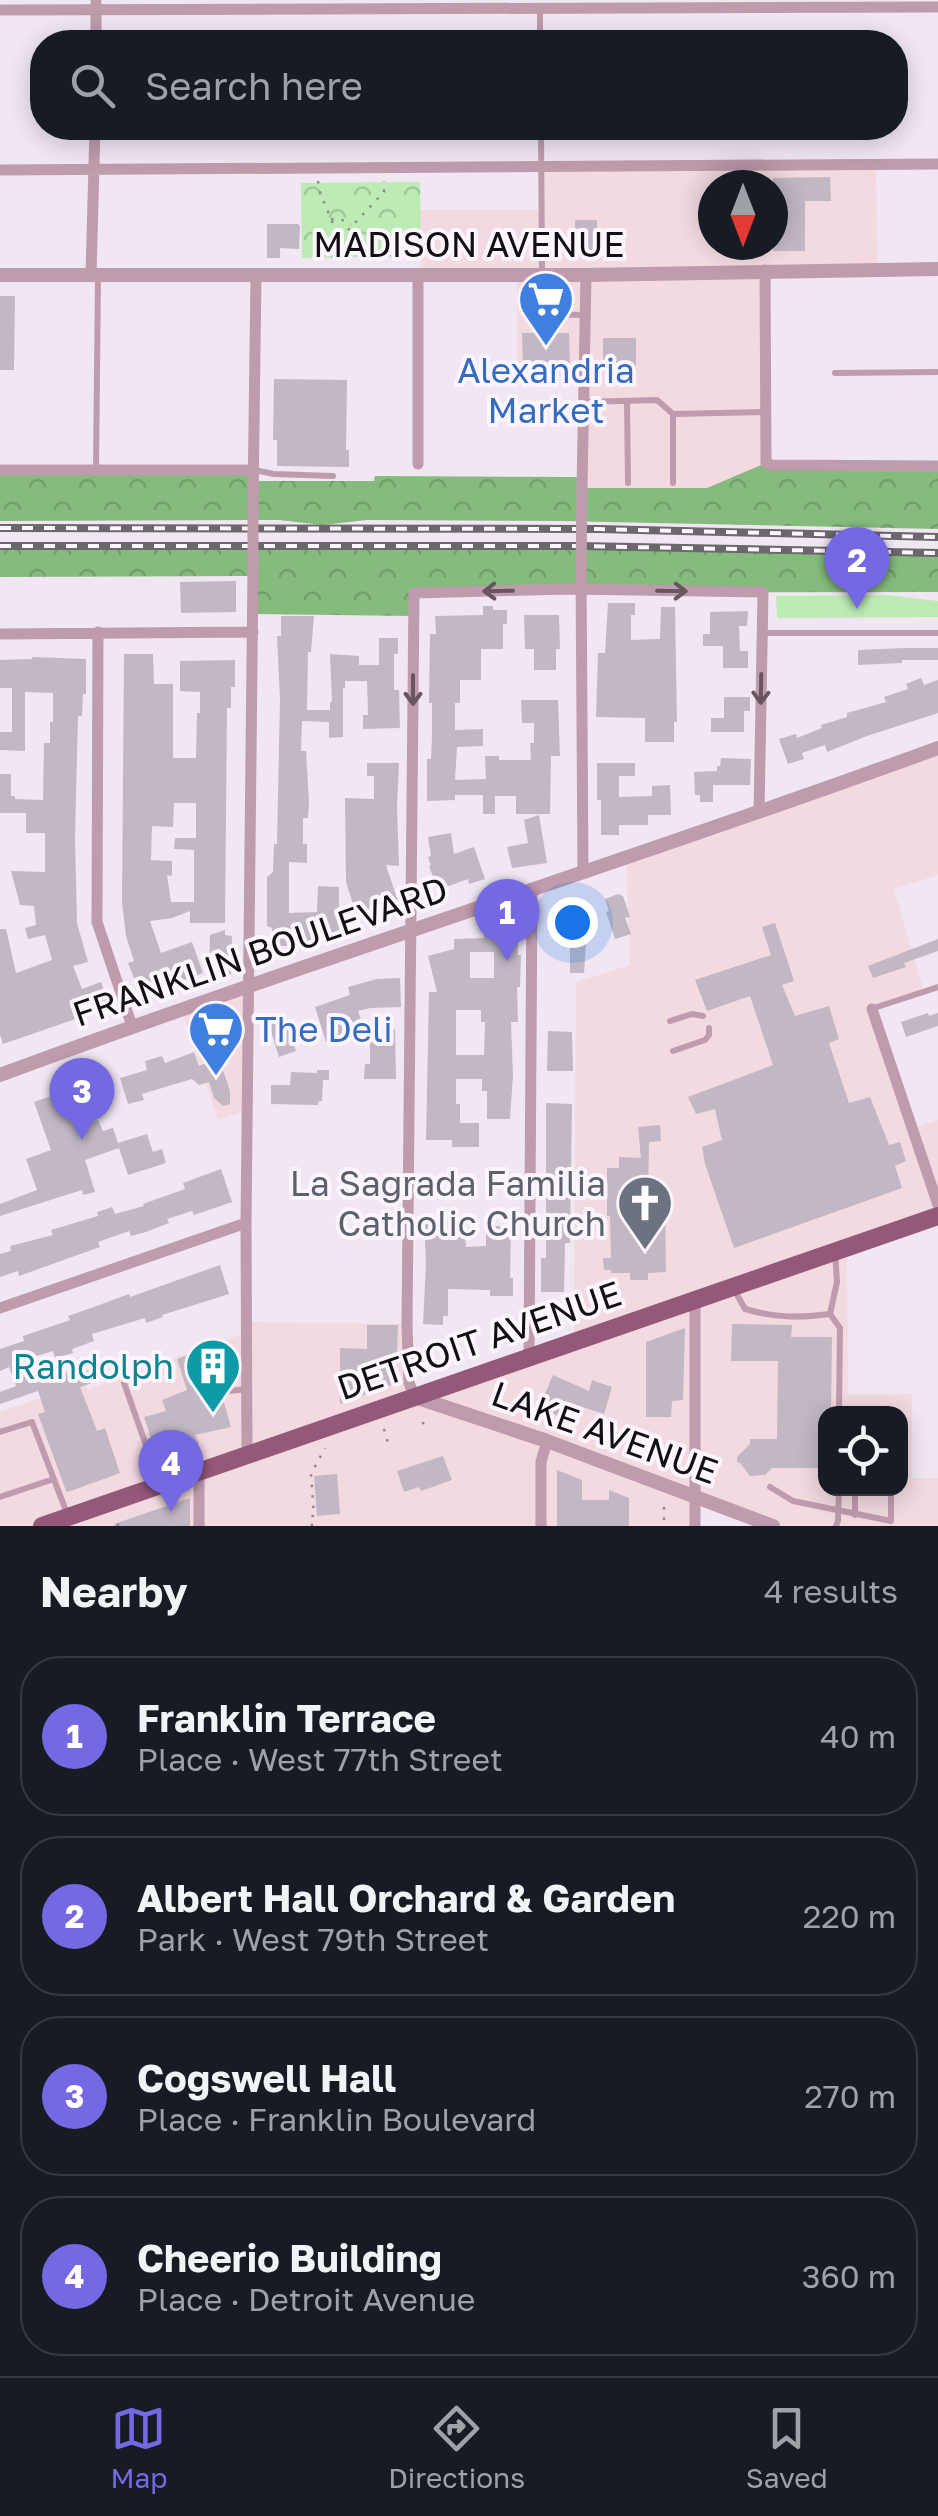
<!DOCTYPE html>
<html lang="en">
<head>
<meta charset="utf-8">
<style>
	body { margin:0; font-family:"Golos Text",sans-serif; background:#20242c; color:#f1f3f6 }
	.controls { position:absolute; right:30px; bottom:30px; display:grid; overflow:hidden; border-radius:20px; box-shadow:0 5px 25px #0003 }
	.controls button { width:90px; height:90px; display:grid; place-items:center; padding:0; border:0; border-bottom:2px solid #363941; background:#171b24; color:#f1f3f6; font:50px sans-serif }
	.compass { position:absolute; left:698px; top:170px; width:90px; height:90px; border-radius:50%; background:#171b24; box-shadow:0 5px 25px #0003; rotate:180deg }
	.you { position:absolute; left:572px; top:922px; width:35px; height:35px; margin:-25px; border:8px solid #fff; border-radius:50%; background:#1a73e8; box-shadow:0 0 0 15px #1a73e833 }
	.badge { display:grid; place-items:center; width:65px; height:65px; border-radius:50%; background:#7468e3; color:#fff; font-size:32px; font-weight:700 }
	.pin { position:absolute; translate:-50% -82px; filter:drop-shadow(0 2px 5px #0008) }
	.pin::after { content:''; position:absolute; top:52px; width:35px; height:30px; background:inherit; clip-path:polygon(0 0,100% 0,50% 100%) }
	.list { margin:0; padding:0; list-style:none }
	h2 { display:flex; justify-content:space-between; align-items:center; height:130px; margin:0; padding:0 40px; font-size:42px }
	h2 small { font-size:32px; font-weight:400; color:#9ea1a6 }
	.list li { display:grid; grid-template-columns:65px 1fr auto; gap:30px; align-items:center; box-sizing:border-box; height:160px; margin:0 20px 20px; padding:0 20px; border:2px solid #363941; border-radius:40px }
	.list b { display:block; font-size:38px; white-space:nowrap }
	.list p { margin:0; font-size:32px; white-space:nowrap; color:#9ea1a6 }
	.list em { font-size:32px; font-style:normal; color:#9ea1a6 }
	.icon { flex:none; width:55px; height:55px; fill:none; stroke:currentColor; stroke-width:2; stroke-linecap:round; stroke-linejoin:round }
	.map { position:relative; flex:none; width:938px; height:1526px; overflow:hidden }
	.search { position:absolute; background:#171b24; box-shadow:0 5px 25px #0003; left:30px; right:30px; top:30px; height:110px; display:flex; align-items:center; gap:25px; box-sizing:border-box; padding:0 35px; border-radius:40px; color:#9ea1a6; font-size:38px }
	.sheet { height:850px; background:#171b24 }
	nav { display:flex; justify-content:space-around; align-items:center; box-sizing:border-box; height:140px; border-top:2px solid #363941; background:#171b24; font-size:28px; color:#9ea1a6 }
	nav a { display:grid; justify-items:center; gap:5px }
	nav .on { color:#7468e3 }
	.map>svg:first-child { display:block }
</style>
</head>
<body>
<div class="map">
<svg width="938" height="1526" viewBox="0 0 938 1526">
	<defs>
		<pattern id="forest-crowns" width="20" height="18" patternUnits="userSpaceOnUse" patternTransform="scale(2.5)"><rect width="20" height="18" fill="#85bb7c"/><path d="M2 6a3 3 0 1 1 6 0M12 15a3 3 0 1 1 6 0" fill="none" stroke="#72a06a"/></pattern>
		<pattern id="park-crowns" width="20" height="18" patternUnits="userSpaceOnUse" patternTransform="scale(2.5)"><rect width="20" height="18" fill="#bcebb4"/><path d="M2 6a3 3 0 1 1 6 0M12 15a3 3 0 1 1 6 0" fill="none" stroke="#a1c89a"/></pattern>
	</defs>
	<rect width="100%" height="100%" fill="#f0e7f2"/>
	<path fill="#f3d9e0" fill-rule="evenodd" d="M876,165L878,270L765,271L766,463L708,488H582L584,375H517V273L421,275L420,210H541V167ZM713,185H773V245H713Z
		M938,748V875L894,889L924,992L873,1009L913,1128L938,1120V1216L847,1247L848,1395L912,1394V1478H938V1526H773L696,1497L695,1526H0V1412L85,1382L88,1389L246,1333L247,1322L407,1324L412,1390L574,1341L576,982L630,965L626,856ZM826,1414H900V1488H826Z
		M250,985L248,1110L218,1120L181,1009Z"/>
	<path fill="url(#forest-crowns)" d="M766,463L938,466V529L559,521L367,520L322,525L279,520L0,521V470H253L254,481H374L375,476L582,477L583,488H707Z
		M0,546H580L938,553V592L415,593L414,616L253,614V576L0,577Z"/>
	<path fill="url(#park-crowns)" d="M420,182L421,256L302,258L301,183Z"/>
	<path fill="#bcebb4" d="M888,595L938,601V617L777,618L776,596Z"/>
	<path fill="#c1b8c3" fill-rule="evenodd" d="M830,177L831,201H805V251H773V178Z
		M575,220H597V255H575Z
		M267,224H298L300,226L299,249L280,248V258H267Z
		M0,296H15L14,370H0Z
		M522,333H569L570,363H563L564,370L523,371Z
		M603,338H636V369H603Z
		M274,379L347,380L346,450H349V467L277,466V440H273Z
		M236,581V612L181,613L180,582Z
		M608,603H635V615H631V640L660,639L661,607H675L677,722H674V742H645V718L596,717L598,653H605Z
		M483,606H493V610H507V624H503V649H481V680H460V703H455V730L483,729V746L457,747L455,780L486,779L485,756H499V760H531L530,743H534V723H522L521,700H558L560,756H551L550,814H516V796H495V814H483V795H455V800L427,801V759H431L432,737V703H429L430,634H436L435,616L483,615Z
		M748,611L747,626H739L740,651H748V668H723V646H703V634H710V612Z
		M524,615H559L560,649H556V670H534V649H525Z
		M281,616H314L311,652H308L307,710H330V702H332L330,654L359,656V665H379V638H398V654H394V690H399L400,728L363,729V715H368L367,681H345V688H343V737L329,738V722L302,721L301,751H306L309,802L308,818H303V844H307V863L289,862V913L317,912L318,886L339,887V937L311,935V941H289V946H280L272,951V928L267,926V877L273,872L274,844H277L280,698L277,636H281Z
		M904,648H938V660H902V663L858,665V650Z
		M124,654H153L154,684H173V758H196L197,713H200V692L180,691V661L235,660V687H231V708H227L225,923H190V911L172,918L150,921L161,953L192,942L203,973L141,996L128,963L134,961L126,936L122,903ZM174,803H196V838H175L174,849L194,850V902H171L167,875L172,876V861L151,860L152,826L173,827Z
		M32,657L86,659V694H83L82,716H78L75,837L77,923L88,962L73,966L82,989L101,982L110,1007L3,1044L0,1035V929H6L16,973L52,960L45,935L28,939L25,928L36,925L34,906L20,905L11,871L45,872V833H26V813H0V774H11V796H15V799L43,800L44,743H50V722H53V693L25,692V751L0,750V732H12V688H0V660L32,659Z
		M921,678L924,685L938,680V713L867,736L827,752L825,745L802,753L804,759L788,764L779,739L796,734L797,738L822,728L821,725L847,717V713L886,702L884,697L908,689L906,684Z
		M724,697H750V711H744V732H711V718H724Z
		M721,758L751,759L750,785H713V802H700V795H695L694,772L717,771V766H720Z
		M367,763H399L397,806L399,866L386,865L401,911L385,916L382,908L357,917L346,882L345,798L374,799V776H367Z
		M597,763H635V776H619V797L652,796V786L670,785L671,815H648V825H619V835H601V800H597Z
		M539,815L547,863L512,868L507,847L528,843L524,820Z
		M451,833L454,854L474,847L485,879L469,884L468,879L438,890L429,866L431,865L428,857L431,856L428,837Z
		M618,894L623,896L630,917L625,918L631,934L615,939L606,912L609,911L605,899Z
		M571,914L588,915L584,973H570V944H559V920L571,921Z
		M500,923H511V928H517L518,955H521L520,987H517L518,1022H511L513,1076L510,1119H487V1091H482V1079H456V1104H460V1123H479V1147H452V1140H426L429,992H437L428,956L454,949V939L484,938L483,930L487,927L499,928ZM470,952H494V978H470ZM456,1010H481V1022H485L484,1055H456Z
		M775,923L794,981L782,985L795,1016L829,1006L839,1039L829,1043L849,1103L870,1097L889,1145L900,1142L906,1161L895,1166L902,1188L734,1248L705,1164L702,1147L722,1140L715,1109L696,1114L688,1097L773,1065L750,996L707,1011L695,980L771,955L762,927Z
		M225,930V935L232,936L231,975H209L210,935Z
		M938,939V951L904,963L906,967L873,978L868,966Z
		M400,978L401,1007L370,1008L358,1011L364,1028L326,1042L315,1007L350,995L348,987L377,979Z
		M928,1013L929,1016L938,1013V1026L906,1037L901,1022Z
		M284,1017L296,1051L279,1057L269,1025Z
		M370,1029H395L396,1079H364L365,1064H370Z
		M548,1031L572,1032L573,1071H547Z
		M194,1052L199,1066L219,1058L230,1091V1104L223,1106L214,1098L209,1082L199,1085L192,1079L142,1094L144,1100L128,1104L120,1078L147,1070L145,1061L162,1056L165,1063Z
		M317,1070H329V1080H323L322,1101H319L318,1105L271,1104V1085H290L291,1072L317,1073Z
		M67,1091L78,1127L98,1120L103,1131L113,1128L118,1143L147,1134L153,1152L162,1149L166,1163L128,1175L119,1148L85,1160L95,1192L83,1195L82,1190L0,1216V1204L37,1190L26,1159L51,1150L34,1102Z
		M546,1103L572,1104L570,1243H565L564,1292H541V1258H546Z
		M660,1125L661,1141L649,1142L648,1205H665L666,1272L648,1273V1280H630V1273H611V1270H604L603,1258H611L610,1216H607V1168H619V1157L641,1158L638,1127Z
		M221,1169L232,1202L194,1215L192,1211L167,1219L169,1223L146,1232L131,1236L129,1231L98,1242L100,1247L19,1276L18,1271L0,1277V1254L11,1251L10,1246L53,1235L51,1230L98,1216L97,1212L112,1207L115,1214L144,1206L143,1204L185,1189L183,1183Z
		M424,1219H464L466,1247L486,1246V1226H511L510,1278H513V1296H490V1290L448,1289V1316H443V1325L423,1324L426,1264Z
		M220,1265L229,1294L162,1315L163,1317L146,1323L145,1318L92,1334L94,1341L72,1349L73,1353L55,1358L53,1351L23,1360L31,1383L66,1371L68,1377L95,1368L100,1380L80,1387L97,1431L105,1428L120,1473L68,1492L66,1491L38,1414L45,1412L38,1391L0,1404V1392L16,1386L9,1367L0,1371V1349L24,1341L23,1336L70,1320L68,1316L91,1308L129,1294L130,1297Z
		M732,1324L792,1325L791,1337H832L831,1414H826V1468H772L765,1475L750,1476L741,1464L737,1462V1457L750,1444V1439H777L778,1361H731Z
		M367,1325H398L396,1383L340,1404V1348L367,1349Z
		M685,1328L683,1400L672,1401L671,1417H646V1342Z
		M188,1355L204,1403L223,1399L231,1427L195,1435L199,1444L158,1459L144,1417L166,1411L162,1400L187,1390L177,1359Z
		M553,1375L589,1391L592,1380L612,1387L604,1414L567,1402L561,1417L539,1408Z
		M443,1456L452,1480L421,1491L419,1487L404,1492L397,1471Z
		M557,1470L582,1480V1500H609V1490L629,1498V1526H557Z
		M337,1474L340,1514L317,1516L314,1476Z
		M190,1498V1526H115L114,1524Z"/>
	<g fill="none" stroke-linecap="round" stroke-linejoin="round">
		<path stroke="#918a92" stroke-width="2.5" stroke-dasharray="2.5 8" stroke-linecap="butt" d="M318,181C320,203 335,218 336,239
			M331,219L342,220L351,225
			M336,257V243L384,192V181
			M423,1422L424,1431
			M384,1429L388,1443
			M664,1507V1526
			M118,1526V1519
			M312,1526L311,1516H314L311,1474L325,1448"/>
		<path stroke="#be9bad" stroke-width="6" d="M540,9V42
			M541,128L542,273
			M534,274V314L585,315
			M835,373L938,372
			M627,401L628,483
			M583,402L657,400L673,414L765,412
			M673,414V483
			M96,469L98,276
			M254,470L274,474L333,476
			M764,633H938
			M874,1008L938,987
			M670,1021L692,1014L703,1016
			M673,1051L705,1040L709,1035V1028
			M835,1252L837,1282L830,1314L840,1328L839,1414
			M735,1291L745,1309C776,1318 798,1318 830,1314
			M207,1360L213,1393L246,1389
			M124,1383L160,1485
			M0,1432L32,1422L68,1516
			M770,1487L793,1501L891,1521V1488
			M855,1488V1515
			M0,1497L54,1479
			M836,1526L838,1521L839,1488"/>
		<path stroke="#be9bad" stroke-width="11" d="M0,10L938,7
			M96,42V0
			M0,170L938,164
			M765,270L766,463L772,465L938,466
			M91,275L95,128
			M418,275V464
			M0,470H253
			M582,488L586,275
			M253,501L256,275
			M581,573L583,870
			M98,632L97,922L132,1026
			M0,634L253,632
			M872,1009L938,1205
			M695,1298V1526
			M0,1308L246,1223
			M529,1357L532,889
			M415,1397L409,1383L407,1324L414,593L571,589L763,592L759,813
			M247,1456L246,1223L253,568
			M199,1526V1473
			M541,1526V1462L547,1441"/>
		<path stroke="#be9bad" stroke-width="14" d="M0,275H586L938,269
			M0,1075C310,960 627,862 938,748
			M415,1397L547,1441L773,1526"/>
		<path stroke="#945879" stroke-width="18" d="M42,1526L938,1216"/>
		<g stroke="#6c666d" stroke-width="8">
			<path id="rail" d="M0,528L598,529L938,537
				M0,546H580L938,553"/>
		</g>
		<use href="#rail" stroke="#fcf5fe" stroke-width="4" stroke-dasharray="11" stroke-linecap="butt"/>
		<path stroke="#be9bad" stroke-width="11" d="M253,501V568
			M581,573L582,488"/>
	</g>
	<defs><path id="oneway-shaft" d="M-6 0H5M1.5-3L5.5 0L1.5 3" fill="none" stroke-width="1.6" stroke-linecap="round" stroke-linejoin="round" transform="scale(2.5)"/></defs>
	<g stroke="#685560">
		<use href="#oneway-shaft" transform="translate(498 591) rotate(179)"/>
		<use href="#oneway-shaft" transform="translate(672 591) rotate(1)"/>
		<use href="#oneway-shaft" transform="translate(761 689) rotate(91)"/>
		<use href="#oneway-shaft" transform="translate(413 690) rotate(90)"/>
	</g>
	<defs>
		<g id="supermarket-pin" transform="scale(2.875)"><path d="M0 17L-7.5 6A9.5 9.5 0 1 1 7.5 6Z" fill="#3f7fe0" stroke="#fcf5fe"/><path d="M-6-5.5h2.5l.6 2H6L4.5 2H-2.5L-4.4-4H-6ZM-1.5 3.2a1.3 1.3 0 1 0 .1 0ZM3 3.2a1.3 1.3 0 1 0 .1 0Z" fill="#fff"/></g>
		<g id="church-pin" transform="scale(2.875)"><path d="M0 17L-7.5 6A9.5 9.5 0 1 1 7.5 6Z" fill="#6b7280" stroke="#fcf5fe"/><path d="M-1.2-6h2.4v3.5h3.3v2.4h-3.3V6h-2.4V-.1h-3.3v-2.4h3.3Z" fill="#fff"/></g>
		<g id="building-pin" transform="scale(2.875)"><path d="M0 17L-7.5 6A9.5 9.5 0 1 1 7.5 6Z" fill="#0f9aa8" stroke="#fcf5fe"/><path d="M-4-6H4V6H1V3H-1V6H-4ZM-2.5-4.3h1.7v1.8h-1.7ZM.8-4.3h1.7v1.8H.8ZM-2.5-1h1.7V.8h-1.7ZM.8-1h1.7V.8H.8Z" fill="#fff"/></g>
	</defs>
	<g fill-rule="evenodd">
		<use href="#supermarket-pin" x="546" y="299"/>
		<use href="#supermarket-pin" x="216" y="1029"/>
		<use href="#church-pin" x="645" y="1203"/>
		<use href="#building-pin" x="213" y="1366"/>
	</g>
	<g text-anchor="middle" dominant-baseline="central" stroke-width="8" stroke-linejoin="round" paint-order="stroke">
		<g font-size="35" fill="#120f13" stroke="#fcf5fe">
			<text x="469" y="244">MADISON AVENUE</text>
			<text transform="translate(260 951) rotate(-19)">FRANKLIN BOULEVARD</text>
			<text transform="translate(479 1340) rotate(-19)">DETROIT AVENUE</text>
			<text transform="translate(605 1432) rotate(20)">LAKE AVENUE</text>
		</g>
		<g font-size="35" fill="#366cbe" stroke="#fcf5fe">
			<text x="546" y="370">Alexandria<tspan x="546" dy="40">Market</tspan></text>
			<text x="255" y="1029" text-anchor="start">The Deli</text>
		</g>
		<g font-size="35" fill="#5b616d" stroke="#fcf5fe" text-anchor="end">
			<text x="606" y="1183">La Sagrada Familia<tspan x="606" dy="40">Catholic Church</tspan></text>
		</g>
		<g font-size="35" fill="#0d838f" stroke="#fcf5fe" text-anchor="end">
			<text x="174" y="1366">Randolph</text>
		</g>
	</g>
</svg>
<div class="controls">
<button><svg class="icon" aria-label="locate" viewBox="0 0 24 24"><circle cx="12" cy="12" r="6"/><path d="M12 2v4M12 18v4M2 12h4M18 12h4"/></svg></button>
</div>
<svg class="compass" viewBox="-18 -18 36 36"><path d="M0-13l5 13h-10z" fill="#e53935"/><path d="M0 13l5-13h-10z" fill="#9ea1a6"/></svg>
<div class="you"></div>
<div class="pin badge" style="left:507px;top:961px">1</div>
<div class="pin badge" style="left:857px;top:609px">2</div>
<div class="pin badge" style="left:82px;top:1140px">3</div>
<div class="pin badge" style="left:171px;top:1512px">4</div>
<div class="search"><svg class="icon" aria-label="search" viewBox="0 0 24 24"><circle cx="10" cy="10" r="6"/><path d="M15 15l6 6"/></svg>Search here</div>
</div>
<section class="sheet">
<h2>Nearby<small>4 results</small></h2>
<ul class="list">
<li><span class="badge">1</span><div><b>Franklin Terrace</b><p>Place · West 77th Street</p></div><em>40 m</em></li>
<li><span class="badge">2</span><div><b>Albert Hall Orchard &amp; Garden</b><p>Park · West 79th Street</p></div><em>220 m</em></li>
<li><span class="badge">3</span><div><b>Cogswell Hall</b><p>Place · Franklin Boulevard</p></div><em>270 m</em></li>
<li><span class="badge">4</span><div><b>Cheerio Building</b><p>Place · Detroit Avenue</p></div><em>360 m</em></li>
</ul>
</section>
<nav>
<a class="on"><svg class="icon" aria-label="map" viewBox="0 0 24 24"><path d="M3 6l6-2 6 2 6-2v14l-6 2-6-2-6 2zM9 4v14M15 6v14"/></svg>Map</a>
<a><svg class="icon" aria-label="directions" viewBox="0 0 24 24"><path d="M12 3l9 9-9 9-9-9zM9 14v-3h6M13 9l2 2-2 2"/></svg>Directions</a>
<a><svg class="icon" aria-label="saved" viewBox="0 0 24 24"><path d="M7 4h10v16l-5-4-5 4z"/></svg>Saved</a>
</nav>
</body>
</html>
